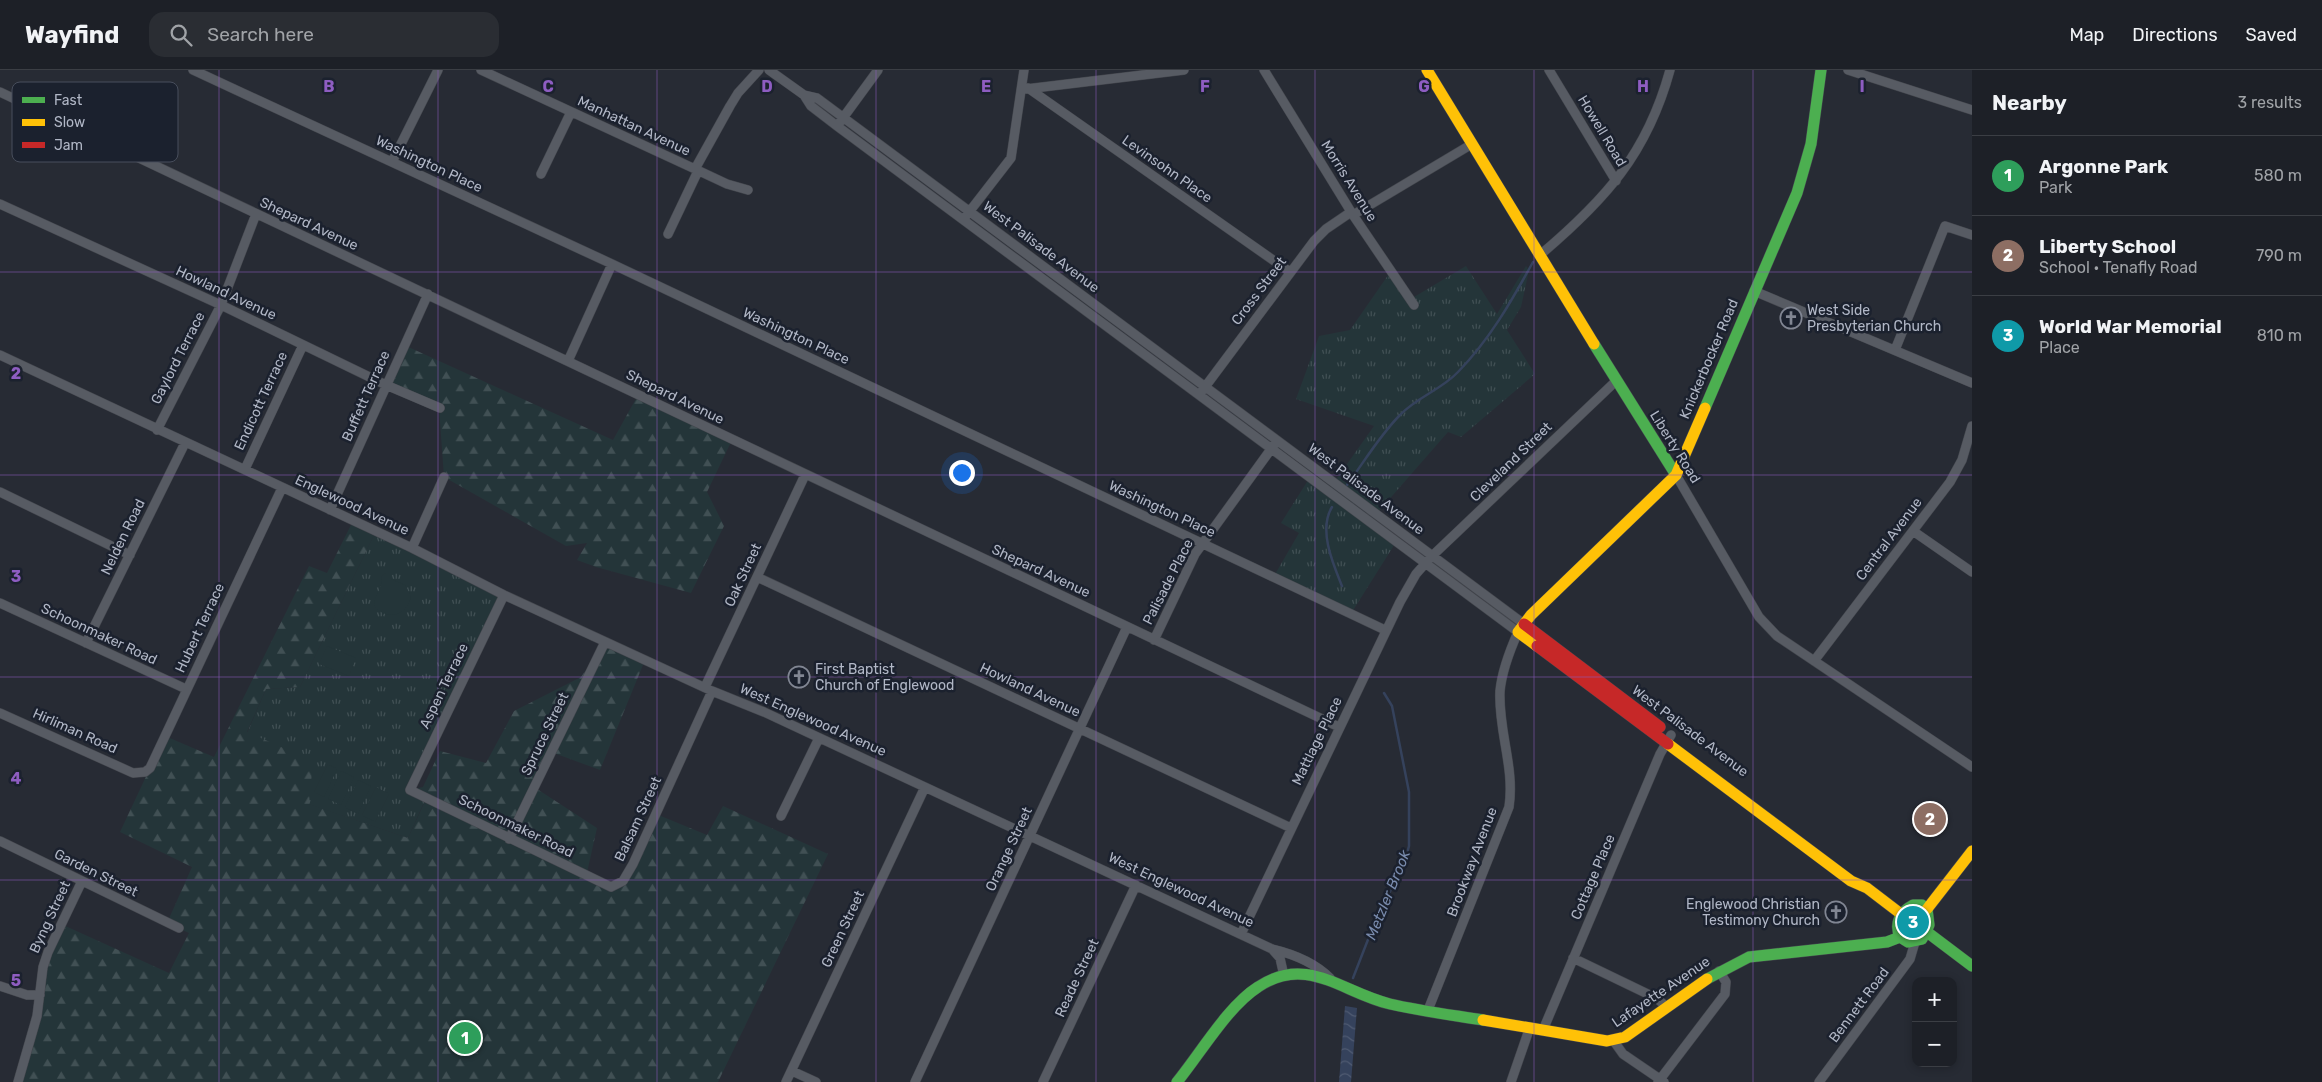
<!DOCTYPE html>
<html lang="en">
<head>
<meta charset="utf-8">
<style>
	body { margin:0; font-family:Rubik,sans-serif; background:#2a2d33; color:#f1f3f6 }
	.controls { position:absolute; right:15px; bottom:15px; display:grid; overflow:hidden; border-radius:10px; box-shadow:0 2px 8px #0003 }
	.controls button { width:45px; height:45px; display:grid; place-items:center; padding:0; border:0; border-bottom:1px solid #3b3e44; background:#1d2027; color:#f1f3f6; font:25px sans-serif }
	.you { position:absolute; left:961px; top:402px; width:18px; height:18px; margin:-12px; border:4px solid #fff; border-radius:50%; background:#1a73e8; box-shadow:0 0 0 8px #1a73e833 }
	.badge { display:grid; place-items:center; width:32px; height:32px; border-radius:50%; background:#1a73e8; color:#fff; font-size:16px; font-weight:700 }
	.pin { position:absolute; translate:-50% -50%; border:2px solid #fff; box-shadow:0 1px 5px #0006 }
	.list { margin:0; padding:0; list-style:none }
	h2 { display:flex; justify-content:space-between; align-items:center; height:65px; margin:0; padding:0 20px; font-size:21px }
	h2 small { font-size:16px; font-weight:400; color:#a0a3a7 }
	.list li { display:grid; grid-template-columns:32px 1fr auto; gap:15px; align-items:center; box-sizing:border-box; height:80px; padding:0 20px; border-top:1px solid #3b3e44 }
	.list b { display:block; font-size:19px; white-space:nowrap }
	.list p { margin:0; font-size:16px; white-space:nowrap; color:#a0a3a7 }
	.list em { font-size:16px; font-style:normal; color:#a0a3a7 }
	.icon { flex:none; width:28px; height:28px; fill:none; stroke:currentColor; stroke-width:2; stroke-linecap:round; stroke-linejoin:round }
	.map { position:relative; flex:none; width:1972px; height:1012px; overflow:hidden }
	header { display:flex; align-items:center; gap:30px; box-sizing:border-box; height:70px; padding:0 25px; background:#1d2027; border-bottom:1px solid #3b3e44 }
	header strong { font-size:24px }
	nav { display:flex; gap:28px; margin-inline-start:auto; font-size:18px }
	.search { width:350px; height:45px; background:#2a2d33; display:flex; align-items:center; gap:12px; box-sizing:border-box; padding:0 18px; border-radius:15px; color:#a0a3a7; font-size:19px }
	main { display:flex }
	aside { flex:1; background:#1d2027 }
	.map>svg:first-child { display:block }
</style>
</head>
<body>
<header>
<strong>Wayfind</strong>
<div class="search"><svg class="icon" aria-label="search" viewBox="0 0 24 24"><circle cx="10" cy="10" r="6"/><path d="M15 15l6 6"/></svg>Search here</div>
<nav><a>Map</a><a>Directions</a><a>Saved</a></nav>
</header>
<main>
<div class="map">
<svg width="1972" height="1012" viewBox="0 0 1972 1012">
	<defs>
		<pattern id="grass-tufts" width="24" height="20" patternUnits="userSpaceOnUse" patternTransform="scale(1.25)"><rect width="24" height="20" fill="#243539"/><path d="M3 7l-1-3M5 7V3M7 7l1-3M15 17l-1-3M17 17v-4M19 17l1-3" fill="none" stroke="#415054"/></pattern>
		<pattern id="forest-firs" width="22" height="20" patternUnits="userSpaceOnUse" patternTransform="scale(1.25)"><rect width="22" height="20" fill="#243539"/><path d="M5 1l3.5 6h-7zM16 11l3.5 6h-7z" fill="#415054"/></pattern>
		<pattern id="water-waves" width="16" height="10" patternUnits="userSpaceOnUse" patternTransform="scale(1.25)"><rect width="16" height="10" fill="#35425c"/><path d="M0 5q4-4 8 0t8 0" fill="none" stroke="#505b72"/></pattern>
	</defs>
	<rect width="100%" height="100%" fill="#272b34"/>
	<path fill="url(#grass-tufts)" d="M1466,196L1497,244L1526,196L1529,200L1521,237L1507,260L1535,304L1461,367L1448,362L1372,449L1398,469L1352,542L1274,506L1299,463L1281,453L1312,404L1330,418L1374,356L1296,329L1319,266L1350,260L1391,201L1409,230Z
		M376,461L504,525L410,720L426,728L408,768L308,734L247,663L266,619L300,617Z"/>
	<path fill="url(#forest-firs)" d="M404,275L613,370L638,325L732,370L707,422L724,456L691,523L596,497L577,490L587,473L566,476L444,407L439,338L386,315Z
		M353,451L376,461L300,617L266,619L247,662L313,691L309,734L408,768L426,729L410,720L423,717L440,681L486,693L514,641L581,607L605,572L645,590L600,700L551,682L534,717L597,758L586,807L619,814L656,744L707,765L723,736L828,784L718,1012H18L29,979L43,897L61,854L169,903L189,863L167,853L192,797L120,762L165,666L214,687L309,496L327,503Z"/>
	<path fill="#243539" d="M385,503L391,509L405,515L411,526C408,546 385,552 374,535C374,525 384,517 381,507Z
		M327,576L356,588L349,606L319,594Z
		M328,694L337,699L324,727L314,722Z
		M341,701L354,707L341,735L328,729Z
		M358,710L371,716L358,744L345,737Z
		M376,717L389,724L375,752L362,745Z"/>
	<path fill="url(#water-waves)" d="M1345,936L1357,938L1351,1012H1339Z"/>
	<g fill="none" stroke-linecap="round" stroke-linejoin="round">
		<path stroke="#35425c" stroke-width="2.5" d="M1347,415C1364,392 1380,365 1400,345C1417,327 1441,320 1458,302C1490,269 1511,232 1533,192
			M1332,437C1318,460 1333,494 1342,516
			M1353,908L1378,844L1404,795L1409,776V722L1392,636L1384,623"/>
		<g stroke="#43464d" stroke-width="10">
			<path id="street" d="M193,0L612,194L1385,560
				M481,0L695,99L727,114L748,120
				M769,0L804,25L811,36L837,56L1518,562C1510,580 1502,600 1500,621C1498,661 1515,697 1509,737L1428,940
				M1264,0L1353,145L1414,235
				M1549,0L1616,111
				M1848,0L1972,40
				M1028,18L1290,202
				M1026,19L1184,0
				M0,22L1339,657
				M804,25L817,28L1524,554
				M840,52L878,0
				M392,92L438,0
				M695,99L730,36L738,23L759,0
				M541,104L571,42
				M0,134L221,235L386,315L440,338
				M1353,145L1472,74
				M966,146L1011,88L1024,0
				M668,164L698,101
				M1540,185C1605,130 1647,84 1670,0
				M1754,221L1972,313
				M1895,280L1945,156L1972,165
				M0,285L412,478L504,525L712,621L764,642L1272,879C1293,884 1314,892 1330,908
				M568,291L612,194
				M1202,321L1314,171L1326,159L1351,142
				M157,360L221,235L256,144
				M245,399L303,275
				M1676,405L1759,547L1777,566L1972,697
				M0,422L130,485
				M330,440L428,224
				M1913,461L1972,502
				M412,478L444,407
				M757,507L1291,758
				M504,525L410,720L611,817L623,811L633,794L712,621
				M0,533L186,619
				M1154,570L1195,484L1274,375
				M86,573L185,373
				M1814,591L1950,412L1962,390L1972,356
				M705,617L805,405
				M0,643L133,703L145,702L150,698L282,418
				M781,746L819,668
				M509,769L605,572
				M0,771L179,858
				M1241,864L1400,532L1416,504L1431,487L1616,311
				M1272,879L1280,888L1284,906
				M1573,888L1656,928L1667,937
				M0,916L27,925H40
				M1543,960L1660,684L1671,665
				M1613,970L1623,984L1664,1012
				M792,1001L816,1012
				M18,1012L37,946L43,897L48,882L82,811
				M786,1012L925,717
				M915,1012L1127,557
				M1043,1012L1136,815
				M1511,1012L1530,957
				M1658,1012L1725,924L1726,912L1719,901
				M1819,1012L1910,889L1915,872"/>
		</g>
		<g stroke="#43464d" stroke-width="12">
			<path id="fast" d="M1594,274L1676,405
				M1705,338L1797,123L1811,74L1821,0
				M1913,835H1922L1927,839L1929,855L1922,869L1908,872L1900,867C1894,853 1900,842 1913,835Z
				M1927,862L1972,896
				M1707,909L1749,887L1887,872L1900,867
				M1177,1012C1200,984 1228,936 1258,917C1307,884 1343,923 1390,934C1420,941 1452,945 1483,950"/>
		</g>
		<g stroke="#43464d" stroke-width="12">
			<path id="slow" d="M1427,0L1594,274
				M1537,576L1518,562L1531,545L1676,405L1705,338
				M1668,674L1851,811L1867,818L1901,844
				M1927,839L1972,781
				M1483,950L1607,971L1625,967L1707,909"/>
		</g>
		<g stroke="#43464d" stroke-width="12">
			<path id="jam" d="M1524,554L1660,657
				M1537,576L1668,674"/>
		</g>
		<use href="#street" stroke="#575b63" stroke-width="9"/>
		<use href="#fast" stroke="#4caf50" stroke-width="11"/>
		<use href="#slow" stroke="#ffc107" stroke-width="11"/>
		<use href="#jam" stroke="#c62828" stroke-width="11"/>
	</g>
	<path fill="none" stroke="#8e5dc1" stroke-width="1" stroke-opacity="0.55" d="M219,0V1012M438,0V1012M657,0V1012M876,0V1012M1096,0V1012M1315,0V1012M1534,0V1012M1753,0V1012M0,202H1972M0,405H1972M0,607H1972M0,810H1972"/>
	<defs>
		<g id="church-ring" transform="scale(1.125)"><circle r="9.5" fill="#1b212e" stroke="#818693" stroke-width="1.5"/><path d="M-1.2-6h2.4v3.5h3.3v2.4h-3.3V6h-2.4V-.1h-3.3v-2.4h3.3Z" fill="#818693"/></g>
	</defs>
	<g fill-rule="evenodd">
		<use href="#church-ring" x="1791" y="248"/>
		<use href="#church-ring" x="799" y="607"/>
		<use href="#church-ring" x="1836" y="842"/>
	</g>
	<g text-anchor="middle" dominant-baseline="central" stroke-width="5" stroke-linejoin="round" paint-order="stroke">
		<g font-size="14" fill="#b1b7c6" stroke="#1b212e">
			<text transform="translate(634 56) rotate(25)">Manhattan Avenue</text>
			<text transform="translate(1602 61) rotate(59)">Howell Road</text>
			<text transform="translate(429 94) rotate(25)">Washington Place</text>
			<text transform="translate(1167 99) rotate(35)">Levinsohn Place</text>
			<text transform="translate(1349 111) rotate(58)">Morris Avenue</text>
			<text transform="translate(309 154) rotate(25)">Shepard Avenue</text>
			<text transform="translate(1041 177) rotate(37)">West Palisade Avenue</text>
			<text transform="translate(1259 221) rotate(-53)">Cross Street</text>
			<text transform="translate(226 223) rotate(25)">Howland Avenue</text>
			<text transform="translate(796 266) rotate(25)">Washington Place</text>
			<text transform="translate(178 288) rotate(-63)">Gaylord Terrace</text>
			<text transform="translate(1709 289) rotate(-67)">Knickerbocker Road</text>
			<text transform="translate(366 326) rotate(-66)">Buffett Terrace</text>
			<text transform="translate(675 327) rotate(26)">Shepard Avenue</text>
			<text transform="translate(261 331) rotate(-65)">Endicott Terrace</text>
			<text transform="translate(1675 377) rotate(58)">Liberty Road</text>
			<text transform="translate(1511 392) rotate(-44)">Cleveland Street</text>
			<text transform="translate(1366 419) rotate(37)">West Palisade Avenue</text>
			<text transform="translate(352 435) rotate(25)">Englewood Avenue</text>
			<text transform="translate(1162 439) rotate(25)">Washington Place</text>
			<text transform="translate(123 467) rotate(-64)">Nelden Road</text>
			<text transform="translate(1889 469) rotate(-53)">Central Avenue</text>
			<text transform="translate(1041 501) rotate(25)">Shepard Avenue</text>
			<text transform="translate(743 505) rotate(-65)">Oak Street</text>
			<text transform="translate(1168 512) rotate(-63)">Palisade Place</text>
			<text transform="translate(200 558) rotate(-65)">Hubert Terrace</text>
			<text transform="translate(99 564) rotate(25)">Schoonmaker Road</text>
			<text transform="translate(444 616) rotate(-64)">Aspen Terrace</text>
			<text transform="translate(1030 620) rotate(25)">Howland Avenue</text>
			<text transform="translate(813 650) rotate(24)">West Englewood Avenue</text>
			<text transform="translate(75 661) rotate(24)">Hirliman Road</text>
			<text transform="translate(1690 661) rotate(37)">West Palisade Avenue</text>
			<text transform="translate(545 664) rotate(-64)">Spruce Street</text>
			<text transform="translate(1317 671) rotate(-64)">Mattlage Place</text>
			<text transform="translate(638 749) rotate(-65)">Balsam Street</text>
			<text transform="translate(516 756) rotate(26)">Schoonmaker Road</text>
			<text transform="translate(1009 779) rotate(-65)">Orange Street</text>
			<text transform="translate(1472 792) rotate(-69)">Brookway Avenue</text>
			<text transform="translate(96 803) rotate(26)">Garden Street</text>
			<text transform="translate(1593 807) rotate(-67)">Cottage Place</text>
			<text transform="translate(1181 820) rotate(25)">West Englewood Avenue</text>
			<text transform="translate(50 847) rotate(-65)">Byng Street</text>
			<text transform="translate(843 859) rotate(-65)">Green Street</text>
			<text transform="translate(1077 908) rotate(-65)">Reade Street</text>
			<text transform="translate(1661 922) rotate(-34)">Lafayette Avenue</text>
			<text transform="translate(1859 935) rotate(-53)">Bennett Road</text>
		</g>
		<g font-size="14" fill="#b1b7c6" stroke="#1b212e" text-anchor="start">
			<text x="1807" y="240">West Side<tspan x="1807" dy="16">Presbyterian Church</tspan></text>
			<text x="815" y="599">First Baptist<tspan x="815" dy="16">Church of Englewood</tspan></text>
			<text x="1820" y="834" text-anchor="end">Englewood Christian<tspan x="1820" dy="16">Testimony Church</tspan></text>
		</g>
		<g font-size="15" font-style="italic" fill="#798bad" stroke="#1b212e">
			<text transform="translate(1388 825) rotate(-68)">Metzler Brook</text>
		</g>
	</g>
	<rect x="12" y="12" width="166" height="80" rx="8" fill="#1b212e" stroke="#484e5c" stroke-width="1"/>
	<rect x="22" y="27" width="23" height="6" fill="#4caf50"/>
	<rect x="22" y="49" width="23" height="7" fill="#ffc107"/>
	<rect x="22" y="72" width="23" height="6" fill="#c62828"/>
	<g font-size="14" fill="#b1b7c6">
		<text x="54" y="35">Fast</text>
		<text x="54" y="57">Slow</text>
		<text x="54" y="80">Jam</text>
	</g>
	<g font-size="16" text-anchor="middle" font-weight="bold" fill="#8e5dc1" stroke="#1b212e" stroke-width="5" stroke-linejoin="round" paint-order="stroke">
		<text x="329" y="22">B</text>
		<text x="548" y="22">C</text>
		<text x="767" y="22">D</text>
		<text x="986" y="22">E</text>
		<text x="1205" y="22">F</text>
		<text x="1424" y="22">G</text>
		<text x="1643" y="22">H</text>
		<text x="1862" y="22">I</text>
		<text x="16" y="309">2</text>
		<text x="16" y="512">3</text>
		<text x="16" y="714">4</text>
		<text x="16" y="916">5</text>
	</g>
</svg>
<div class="controls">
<button>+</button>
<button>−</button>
</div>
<div class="you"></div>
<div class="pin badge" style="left:465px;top:968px;background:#2e9e5b">1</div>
<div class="pin badge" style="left:1930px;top:749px;background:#8d6e63">2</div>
<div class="pin badge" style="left:1913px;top:852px;background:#0f9aa8">3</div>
</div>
<aside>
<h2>Nearby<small>3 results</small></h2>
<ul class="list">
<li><span class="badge" style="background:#2e9e5b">1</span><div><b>Argonne Park</b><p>Park</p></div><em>580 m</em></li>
<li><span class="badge" style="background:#8d6e63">2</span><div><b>Liberty School</b><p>School · Tenafly Road</p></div><em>790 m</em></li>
<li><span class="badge" style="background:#0f9aa8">3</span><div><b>World War Memorial</b><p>Place</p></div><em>810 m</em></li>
</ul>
</aside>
</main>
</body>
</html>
